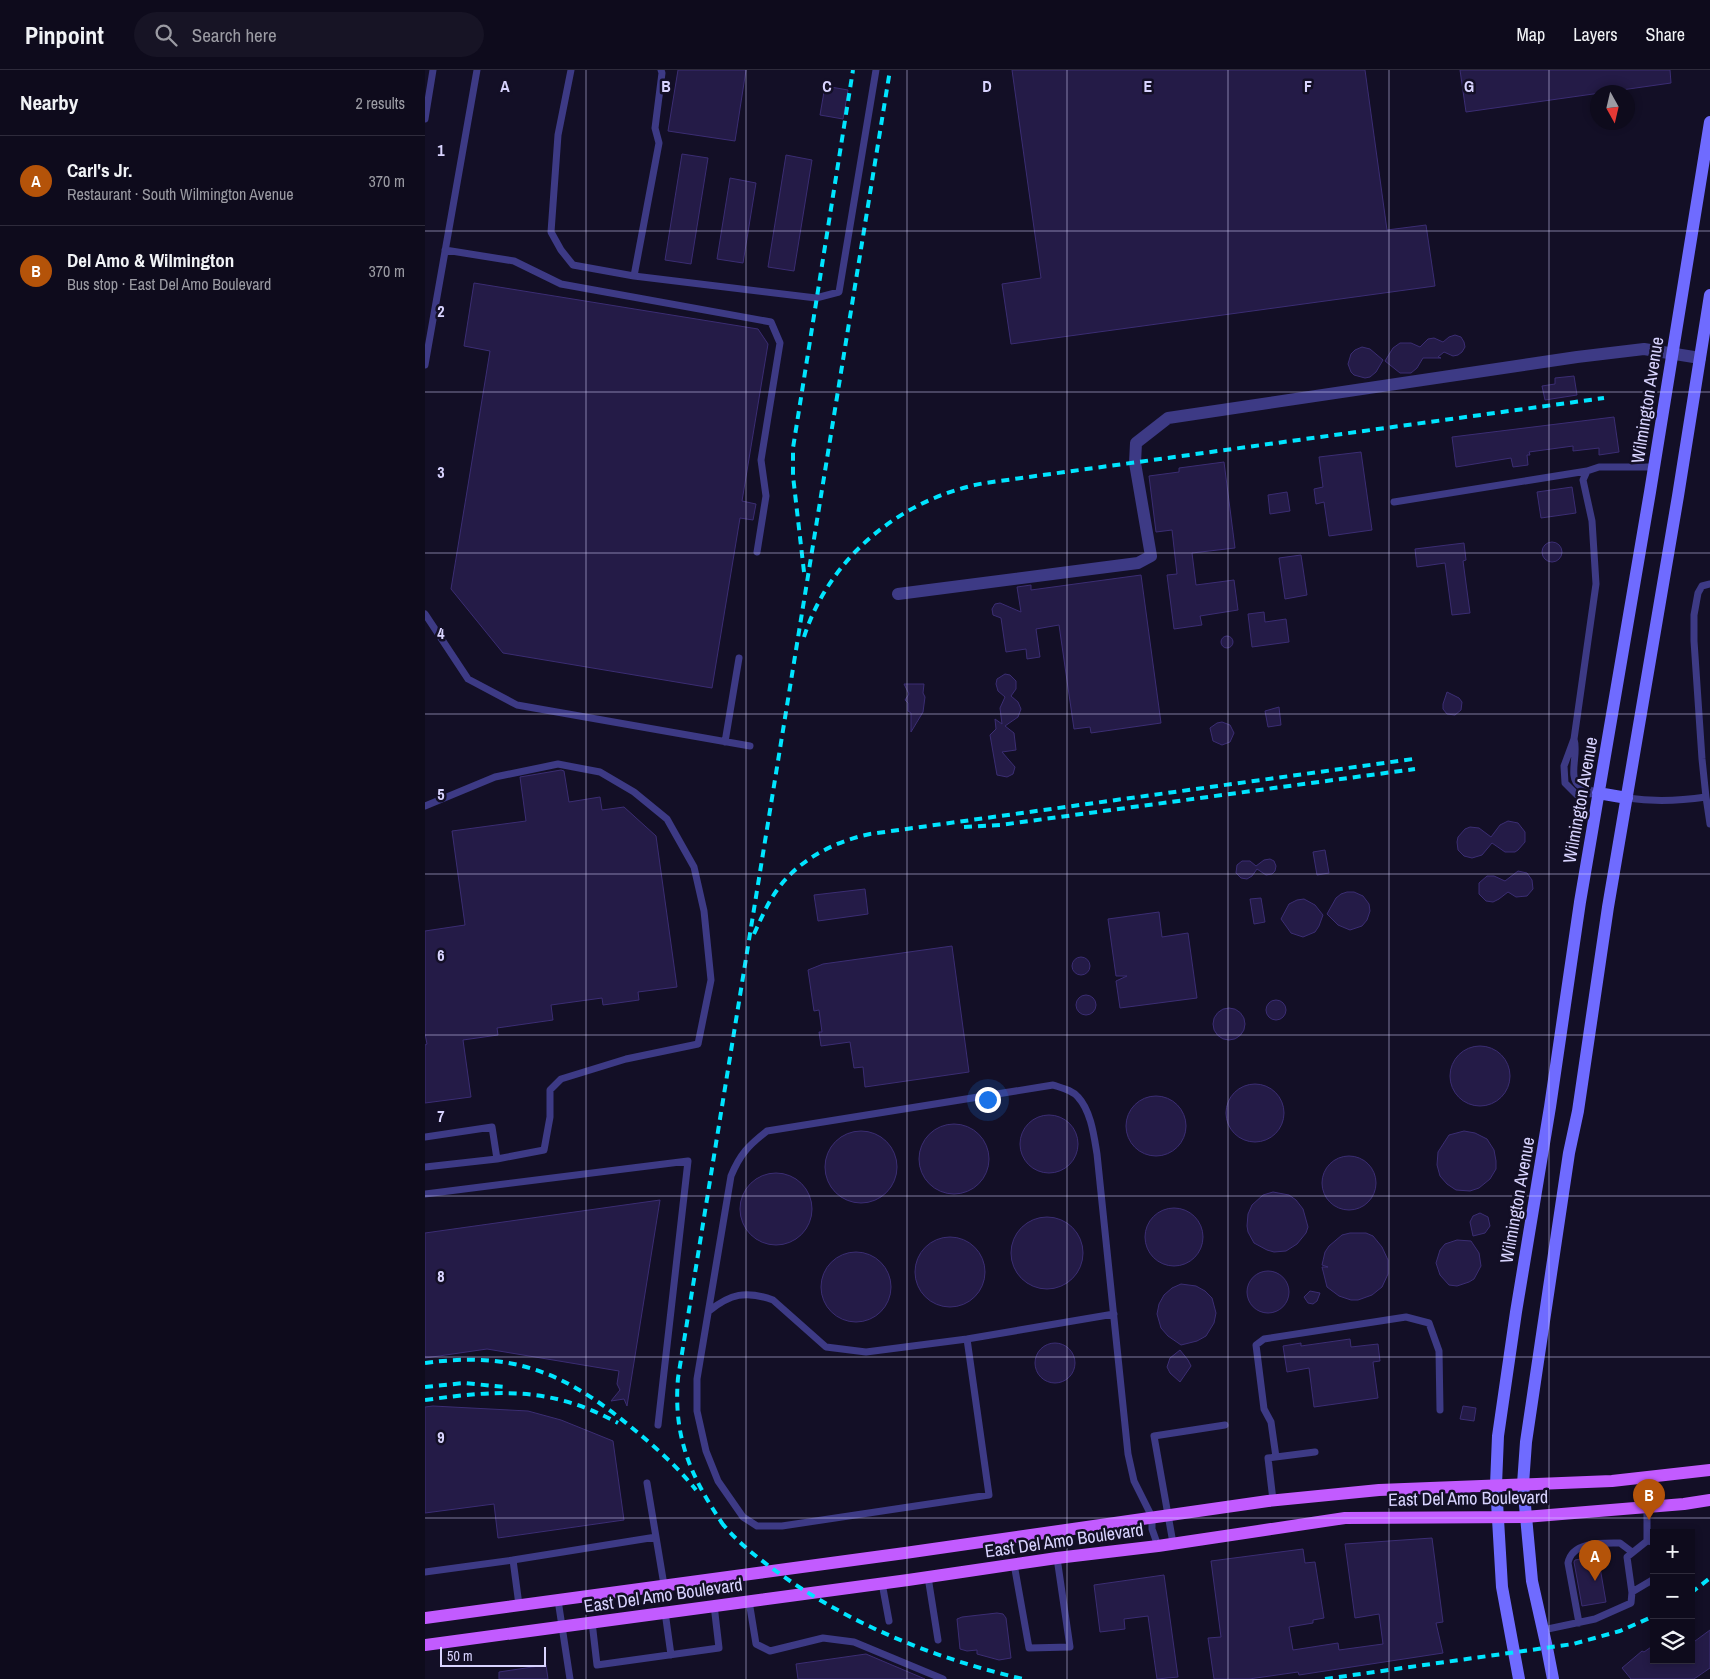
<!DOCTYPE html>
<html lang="en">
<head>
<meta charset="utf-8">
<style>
	body { margin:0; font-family:"Archivo Narrow",sans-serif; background:#171425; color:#f1f3f6 }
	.controls { position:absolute; right:15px; bottom:15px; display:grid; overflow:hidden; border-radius:0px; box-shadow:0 2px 8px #0003 }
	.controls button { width:45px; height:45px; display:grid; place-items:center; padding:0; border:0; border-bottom:1px solid #2e2b3b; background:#0e0b1c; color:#f1f3f6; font:25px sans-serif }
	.compass { position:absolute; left:1165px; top:15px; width:45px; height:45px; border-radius:50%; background:#0e0b1c; box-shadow:0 2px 8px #0003; rotate:172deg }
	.scale { position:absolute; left:15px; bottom:12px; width:106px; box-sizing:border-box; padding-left:5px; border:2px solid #d9d4ff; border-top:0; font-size:14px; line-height:18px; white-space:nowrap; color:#d9d4ff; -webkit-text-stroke:4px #130f26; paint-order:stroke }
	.you { position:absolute; left:562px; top:1029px; width:18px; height:18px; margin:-12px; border:4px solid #fff; border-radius:50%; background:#1a73e8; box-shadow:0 0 0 8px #1a73e833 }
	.badge { display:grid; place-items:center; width:32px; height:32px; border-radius:50%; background:#b45309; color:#fff; font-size:16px; font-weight:700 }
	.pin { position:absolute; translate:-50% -41px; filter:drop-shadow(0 1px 2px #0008) }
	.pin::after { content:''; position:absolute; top:26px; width:18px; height:15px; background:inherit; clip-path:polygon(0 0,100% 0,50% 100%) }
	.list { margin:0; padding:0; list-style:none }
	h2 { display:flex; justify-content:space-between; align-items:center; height:65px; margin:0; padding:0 20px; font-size:21px }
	h2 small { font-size:16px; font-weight:400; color:#9b9ba3 }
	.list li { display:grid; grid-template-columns:32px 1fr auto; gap:15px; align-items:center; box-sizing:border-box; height:90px; padding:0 20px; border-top:1px solid #2e2b3b }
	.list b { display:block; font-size:19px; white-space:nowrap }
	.list p { margin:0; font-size:16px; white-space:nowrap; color:#9b9ba3 }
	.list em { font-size:16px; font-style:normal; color:#9b9ba3 }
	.icon { flex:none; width:28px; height:28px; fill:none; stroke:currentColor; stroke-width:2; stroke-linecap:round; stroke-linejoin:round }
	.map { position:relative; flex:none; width:1285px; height:1609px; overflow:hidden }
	header { display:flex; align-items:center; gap:30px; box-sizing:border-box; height:70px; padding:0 25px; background:#0e0b1c; border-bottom:1px solid #2e2b3b }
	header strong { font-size:24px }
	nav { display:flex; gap:28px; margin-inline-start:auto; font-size:18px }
	.search { width:350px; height:45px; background:#171425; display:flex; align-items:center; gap:12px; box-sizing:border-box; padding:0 18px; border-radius:28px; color:#9b9ba3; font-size:19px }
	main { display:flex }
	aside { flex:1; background:#0e0b1c }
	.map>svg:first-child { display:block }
</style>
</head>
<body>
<header>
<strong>Pinpoint</strong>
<div class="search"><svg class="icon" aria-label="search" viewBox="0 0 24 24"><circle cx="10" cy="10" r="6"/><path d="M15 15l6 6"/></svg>Search here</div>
<nav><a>Map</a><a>Layers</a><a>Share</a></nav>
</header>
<main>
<aside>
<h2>Nearby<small>2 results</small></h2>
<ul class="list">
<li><span class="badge">A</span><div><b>Carl's Jr.</b><p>Restaurant · South Wilmington Avenue</p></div><em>370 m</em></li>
<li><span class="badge">B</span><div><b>Del Amo &amp; Wilmington</b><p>Bus stop · East Del Amo Boulevard</p></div><em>370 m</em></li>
</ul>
</aside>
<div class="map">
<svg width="1285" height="1609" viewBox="0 0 1285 1609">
	<rect width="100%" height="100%" fill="#130f26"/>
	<path fill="#241b47" stroke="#3b2d73" d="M253,0H321L310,71L243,61Z
		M587,0H940L962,160L1001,155L1010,216L586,274L577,214L616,208Z
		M1035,0H1245L1246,13L1041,42Z
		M400,16L423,20L418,49L395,45Z
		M257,84L283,88L266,194L240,190Z
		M361,85L387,90L369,201L343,197Z
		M305,108L331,113L318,193L292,189Z
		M49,213L333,259L343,274L317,431L331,434L328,450L315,448L287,618L78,583L26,519L65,281L39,276Z
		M1030,265L1036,267L1039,272L1040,277L1037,282L1033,285L1028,286L1019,282L1013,287L1016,288H998L992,298L986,303H975L960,291L968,278L975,273H986L995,277L1003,269L1009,268L1018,272L1024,267Z
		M937,277L945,279L958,290L951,302L945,307L940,308L929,305L926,302L923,294L926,284L930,280Z
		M1149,306L1152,325L1120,330L1117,316L1130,314V308Z
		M1189,347L1194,382L1174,385V378L1148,381V376L1104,382L1105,385H1102L1103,395L1088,397L1086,388L1031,397L1027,367Z
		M936,382L947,460L904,466L899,432L891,434L889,419L898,417L894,387Z
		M799,392L810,478L767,483L771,515L809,510L813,540L775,546L777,555L749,559L742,505L752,504L747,460L731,462L724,406L754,402V398Z
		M1147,417L1151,443L1116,448L1112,422Z
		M862,422L865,441L845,444L843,425Z
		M1117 482a10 10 0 1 1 20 0a10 10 0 1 1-20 0Z
		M1039,473L1041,490L1038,491L1045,543L1027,545L1020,493L992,497L990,479Z
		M876,485L882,525L860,529L854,488Z
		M716,505L736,653L666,663L665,657L649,659L634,555L611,559L615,587L602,589L601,579L581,582L576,548L568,545L567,539L570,534L575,533L596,542L592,517L606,515V520Z
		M839,542L840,552L861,549L864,572L827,577L823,544Z
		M796 572a6 6 0 1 1 12 0a6 6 0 1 1-12 0Z
		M580,604L585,605L591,611V619L586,626L593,632L596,639L593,647L580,656L589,663L591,680L577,682L590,697L588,704L582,707L572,705L565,665L571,659L570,649L577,654L575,638L580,627L573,621L571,614L572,609Z
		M479,614H499L498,623L500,627L498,642L486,662V643L483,641V633L480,630L484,624Z
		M1022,622L1034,628L1037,632L1036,640L1030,645L1022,644L1018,639V634Z
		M854,637L856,655L843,657L840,641Z
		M797,652L805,655L809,663L805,672L797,675L788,671L785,658L792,653Z
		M136,700L139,701L144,732L175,727L177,740L199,737L231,766L252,917L213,922L214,930L178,935L177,928L126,935L128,950L72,958L73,965L38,970L46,1027L0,1033V975L2,974L0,964V861L40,855L27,761L101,751L95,707Z
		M1083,751L1093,753L1100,762V772L1093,780L1090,782H1080L1067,773L1057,785L1047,788L1039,786L1033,780L1032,772L1033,767L1040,759L1045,757L1054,758L1066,767L1075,755Z
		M900,780L904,803L892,805L888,782Z
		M845,789L849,791L851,796L850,801L847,804L841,805L832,799L827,806L822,809L816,808L811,803L812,795L817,791H825L831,796L839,790Z
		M1093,801L1102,803L1107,810L1108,819L1102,826L1091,827L1083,822L1074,829L1068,832L1061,831L1054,824V813L1062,806H1069L1080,811Z
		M440,819L443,844L393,851L389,825Z
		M922,822H929L938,826L944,834L945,841L942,850L937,856L925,860L913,855L902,844L911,828L916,824Z
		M836,828L840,852L829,854L825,829Z
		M879,829L890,835L898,845L894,856L890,862L878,867L866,863L856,849L864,834L872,830Z
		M734,842L737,867L763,863L772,928L695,938L691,911L702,906H691L683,849Z
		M527,876L544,1002L440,1017L438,997L429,998L425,972L396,976L394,962H397L394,940L389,941L383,900L398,894Z
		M647 896a9 9 0 1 1 18 0a9 9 0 1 1-18 0Z
		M651 935a10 10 0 1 1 20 0a10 10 0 1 1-20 0Z
		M841 940a10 10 0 1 1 20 0a10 10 0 1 1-20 0Z
		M788 954a16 16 0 1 1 32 0a16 16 0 1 1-32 0Z
		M1025 1006a30 30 0 1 1 60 0a30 30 0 1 1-60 0Z
		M801 1043a29 29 0 1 1 58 0a29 29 0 1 1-58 0Z
		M701 1056a30 30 0 1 1 60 0a30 30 0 1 1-60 0Z
		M595 1074a29 29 0 1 1 58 0a29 29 0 1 1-58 0Z
		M494 1089a35 35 0 1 1 70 0a35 35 0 1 1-70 0Z
		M400 1097a36 36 0 1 1 72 0a36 36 0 1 1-72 0Z
		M1039,1061L1050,1063L1062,1069L1069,1080L1071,1091V1099L1065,1109L1054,1118L1045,1121L1031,1120L1022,1114L1015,1106L1012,1095L1013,1082L1024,1065Z
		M897 1113a27 27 0 1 1 54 0a27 27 0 1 1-54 0Z
		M315 1139a36 36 0 1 1 72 0a36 36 0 1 1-72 0Z
		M848,1122L864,1125L871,1130L878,1139L883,1157L881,1163L872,1174L861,1181L849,1182L842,1180L829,1173L823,1162L822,1156L823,1144L827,1135L838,1125Z
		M235,1130L202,1336L199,1329L186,1331L195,1320L192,1314L194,1301L62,1279L0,1288V1163Z
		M720 1167a29 29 0 1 1 58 0a29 29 0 1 1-58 0Z
		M1055,1143L1063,1147L1065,1156L1060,1163L1048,1166L1045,1152L1048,1146Z
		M586 1183a36 36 0 1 1 72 0a36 36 0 1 1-72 0Z
		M925,1163H941L948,1166L957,1177L963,1190V1204L957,1217L947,1225L933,1230H926L914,1226L902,1217L897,1197H903L897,1195L900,1182L904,1176L917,1165Z
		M490 1202a35 35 0 1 1 70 0a35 35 0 1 1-70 0Z
		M1032,1170L1046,1171L1054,1183L1056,1196L1049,1209L1044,1212L1032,1216L1024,1215L1015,1205L1011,1193L1015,1180L1020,1174Z
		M396 1217a35 35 0 1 1 70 0a35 35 0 1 1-70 0Z
		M822 1222a21 21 0 1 1 42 0a21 21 0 1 1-42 0Z
		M756,1214L771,1216L780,1221L787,1228L791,1243L789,1253L781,1266L772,1271L756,1275L743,1266L736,1258L732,1244L734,1234L739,1225L747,1218Z
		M885,1221L895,1223L892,1231L888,1234L883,1233L879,1227Z
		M925,1269L926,1277L953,1274L955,1291L948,1292L953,1328L889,1337L884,1298L862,1302L858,1276L876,1273V1276Z
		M610 1293a20 20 0 1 1 40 0a20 20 0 1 1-40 0Z
		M755,1280L763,1290L766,1296L755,1312L745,1303L742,1297L745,1288Z
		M8,1336L103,1341L136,1350L188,1371L199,1450L73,1468L69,1434L0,1443V1337Z
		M1038,1336L1051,1338L1049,1351L1035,1349Z
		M1007,1468L1018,1552L1011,1553L1018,1583L874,1605L873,1602L824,1609H789L783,1568L796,1567L786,1491L878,1479L880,1493L890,1492L899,1548L888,1550V1553L864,1557L868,1580L913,1573L914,1580L958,1574L954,1544L930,1548L920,1474Z
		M1173,1486L1181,1532L1157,1536L1149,1492L1150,1490Z
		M739,1505L753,1607L732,1609L723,1546L699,1549L700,1559L675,1562L669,1515Z
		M572,1543L578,1544L581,1548L586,1588L574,1590L552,1584V1580L542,1581L535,1579L532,1549L537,1547Z
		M1285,1560V1598L1269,1609H1206L1197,1598L1217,1581L1219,1582L1229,1575V1590H1266V1574Z
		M441,1584L500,1609H373L371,1594Z
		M121,1595L123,1609H74V1602Z"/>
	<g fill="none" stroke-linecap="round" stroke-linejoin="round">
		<path stroke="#3d3a85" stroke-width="7" d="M146,0L133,65L126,162L136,180L148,195L209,206L234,73L230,58L237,3L236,0
			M0,49L8,0
			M20,180L89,191L136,214L346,252L355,273L336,390L341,426L332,482
			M209,206L391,228L414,222L451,0
			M0,295L52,0
			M969,432L1162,401
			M0,544L43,609L92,635L325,676
			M1149,669C1154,684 1142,708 1155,716C1160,719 1166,720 1171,722
			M300,672L314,588
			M1173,723L1152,725L1140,713L1139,696L1149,669L1171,514L1167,451L1158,410L1162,401L1174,397H1229
			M1281,727L1277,689L1269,571V545L1273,523L1277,516L1285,514
			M1202,728C1229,732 1254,731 1281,727L1285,754
			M0,736L70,707L133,694L175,702L209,722L242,749L269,797L279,841L286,910L273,974L201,989L136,1009L125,1020V1047L119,1080L72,1089
			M0,1067L67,1057L72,1089L0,1097
			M0,1124L263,1091L233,1355
			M284,1241C305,1224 321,1220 348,1230L401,1277L441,1282L542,1269L689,1244
			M542,1269L564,1425L357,1456H332L318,1447L293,1411L281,1381L272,1341V1309L306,1106C315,1084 324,1075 342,1061L628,1015C637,1018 647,1020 653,1027C666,1041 669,1066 672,1084L703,1384L709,1411L727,1447V1459L733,1476
			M851,1387L846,1352L839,1339L831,1275L839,1269L981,1247L1004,1253L1014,1281L1015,1340
			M222,1413L239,1515
			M848,1430L843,1388L890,1382
			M1222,1437V1471L1229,1472
			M748,1473L729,1366L800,1355
			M589,1494L604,1578L645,1577L632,1488
			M0,1502L88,1490
			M503,1507L513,1570
			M457,1513L464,1551
			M1207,1523L1202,1487L1222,1471
			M133,1530L145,1609
			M324,1531L331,1574L345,1581L398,1568L429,1572L518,1609
			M94,1535L88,1490L231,1467
			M240,1542L246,1585
			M167,1552L172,1595L294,1578L289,1535
			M1154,1553L1143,1493C1147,1471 1178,1473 1195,1473L1207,1482
			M1118,1560L1170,1549L1206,1533L1207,1522L1229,1509"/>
		<path stroke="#3d3a85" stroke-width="12" d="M473,524L713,493L726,486L710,393L711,373L743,348L1152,287L1219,279L1275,288"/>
		<path stroke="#6f6bff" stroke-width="12" d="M1173,723L1202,728
			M1094,1609L1077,1517L1071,1415L1073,1366L1091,1242L1125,1037L1155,832L1225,422L1285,52
			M1128,1609L1122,1578L1107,1511L1098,1414L1101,1372L1144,1083L1153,1041L1183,837L1253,426L1285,225"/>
		<path stroke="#c25bff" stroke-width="12" d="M0,1548L480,1483L843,1431L954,1420L1187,1411L1285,1400
			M0,1575L483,1510L632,1488L733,1476L920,1448L1100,1447L1259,1434L1285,1430"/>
		<path stroke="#00e5ff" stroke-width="4" stroke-dasharray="8 6" stroke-linecap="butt" d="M379,502L368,406V378L428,0
			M379,567C405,486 477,428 560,413L1179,328
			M539,757L575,755L990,699
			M329,864C336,849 342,834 352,820C373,790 410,771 445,764L988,689
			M0,1293C88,1281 139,1302 206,1357C229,1376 252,1396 271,1420
			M0,1317L39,1313L80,1317
			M0,1330C73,1320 125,1316 193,1353
			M296,1452C313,1473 334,1489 355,1504C428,1556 512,1589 598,1609
			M299,1456C266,1407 248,1368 253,1308L465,0
			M1266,1523L1285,1508
			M900,1609L1148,1574L1195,1561L1229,1546"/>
	</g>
	<path fill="none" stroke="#d9d4ff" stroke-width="1" stroke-opacity="0.55" d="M161,0V1609M321,0V1609M482,0V1609M642,0V1609M803,0V1609M964,0V1609M1124,0V1609M0,161H1285M0,322H1285M0,483H1285M0,644H1285M0,804H1285M0,965H1285M0,1126H1285M0,1287H1285M0,1448H1285"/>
	<g text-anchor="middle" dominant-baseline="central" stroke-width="5" stroke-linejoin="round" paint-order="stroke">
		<g font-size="18" fill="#d9d4ff" stroke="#130f26">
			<text transform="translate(1222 330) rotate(-81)">Wilmington Avenue</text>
			<text transform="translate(1155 730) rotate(-80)">Wilmington Avenue</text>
			<text transform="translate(1092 1130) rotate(-80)">Wilmington Avenue</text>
			<text transform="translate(1043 1428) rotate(-1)">East Del Amo Boulevard</text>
			<text transform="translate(639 1470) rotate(-8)">East Del Amo Boulevard</text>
			<text transform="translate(238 1525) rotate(-8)">East Del Amo Boulevard</text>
		</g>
	</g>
	<g font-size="16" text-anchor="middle" font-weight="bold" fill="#d9d4ff" stroke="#130f26" stroke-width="5" stroke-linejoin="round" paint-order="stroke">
		<text x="80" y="22">A</text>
		<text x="241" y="22">B</text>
		<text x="402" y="22">C</text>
		<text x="562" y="22">D</text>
		<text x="723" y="22">E</text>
		<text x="883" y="22">F</text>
		<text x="1044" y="22">G</text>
		<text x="16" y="86">1</text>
		<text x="16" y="247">2</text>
		<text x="16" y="408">3</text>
		<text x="16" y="569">4</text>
		<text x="16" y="730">5</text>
		<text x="16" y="891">6</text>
		<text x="16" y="1052">7</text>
		<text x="16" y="1212">8</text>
		<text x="16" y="1373">9</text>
	</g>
</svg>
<div class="controls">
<button>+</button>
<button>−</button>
<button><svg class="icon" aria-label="layers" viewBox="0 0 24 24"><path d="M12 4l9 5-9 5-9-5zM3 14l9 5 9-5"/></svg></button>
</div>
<svg class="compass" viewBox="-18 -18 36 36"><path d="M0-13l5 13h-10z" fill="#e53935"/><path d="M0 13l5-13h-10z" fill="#9b9ba3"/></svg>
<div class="scale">50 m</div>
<div class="you"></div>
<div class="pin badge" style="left:1170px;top:1511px">A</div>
<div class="pin badge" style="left:1224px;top:1450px">B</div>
</div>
</main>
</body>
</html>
